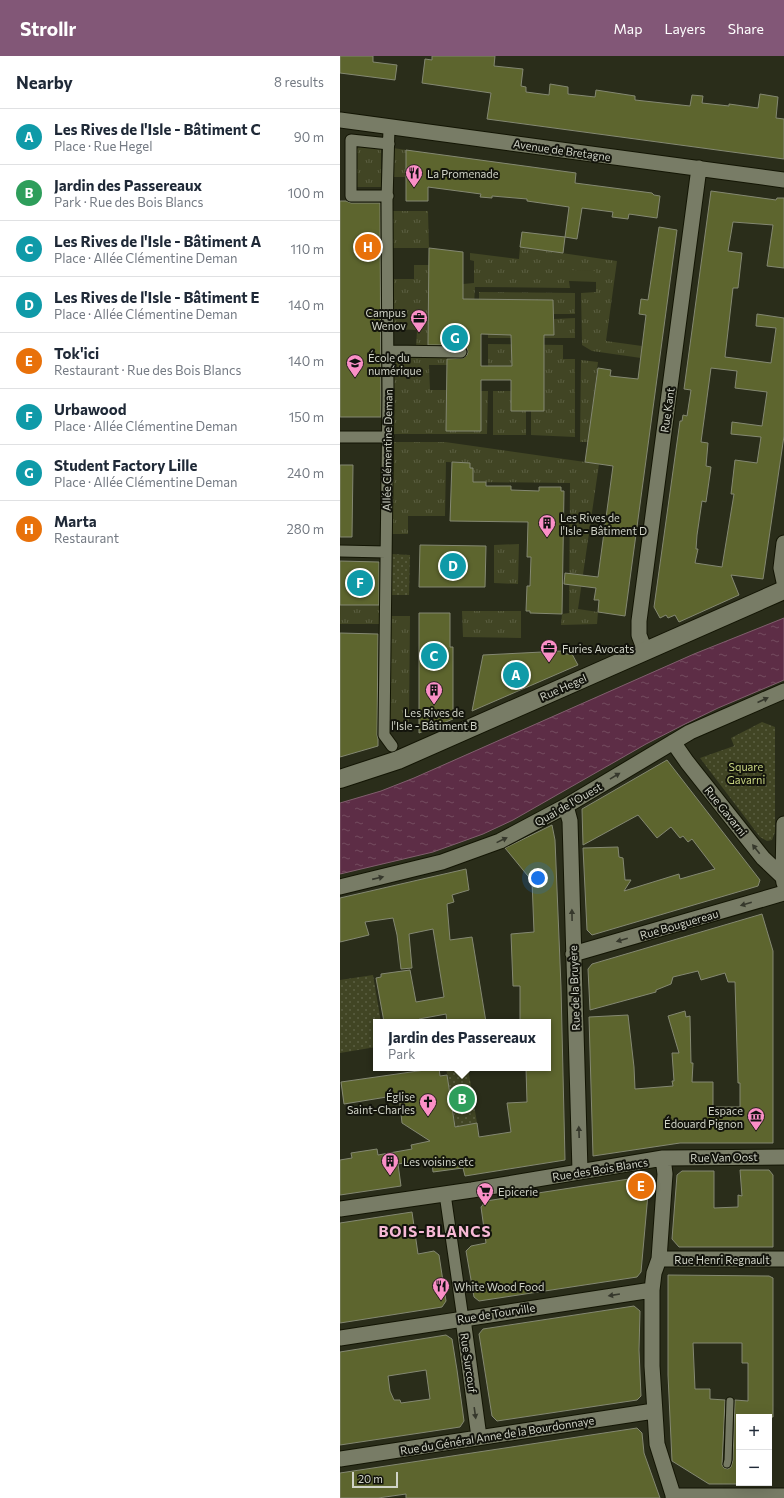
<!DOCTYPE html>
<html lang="en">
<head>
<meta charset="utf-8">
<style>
	body { margin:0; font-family:Commissioner,sans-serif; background:#f6f6f7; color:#1f2937 }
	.controls { position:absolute; right:12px; bottom:12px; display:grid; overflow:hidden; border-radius:0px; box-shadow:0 4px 16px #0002 }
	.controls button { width:36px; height:36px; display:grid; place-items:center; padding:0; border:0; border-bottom:1px solid #e0e1e3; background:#fff; color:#1f2937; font:20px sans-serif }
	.scale { position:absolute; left:12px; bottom:10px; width:46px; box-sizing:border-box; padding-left:4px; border:2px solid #d0d3c7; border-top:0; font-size:11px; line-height:14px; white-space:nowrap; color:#d0d3c7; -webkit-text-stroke:3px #13140c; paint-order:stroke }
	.you { position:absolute; left:198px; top:822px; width:14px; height:14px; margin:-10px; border:3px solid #fff; border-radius:50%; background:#1a73e8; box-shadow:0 0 0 6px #1a73e833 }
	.badge { display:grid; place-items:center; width:26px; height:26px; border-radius:50%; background:#825777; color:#fff; font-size:13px; font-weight:700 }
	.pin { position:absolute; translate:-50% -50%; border:2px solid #fff; box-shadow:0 1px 4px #0006 }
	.popup { position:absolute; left:33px; top:963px; width:178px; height:52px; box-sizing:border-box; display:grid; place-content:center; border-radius:0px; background:#fff; filter:drop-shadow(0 1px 3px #0005); font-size:13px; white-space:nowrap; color:#747a83 }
	.popup b { font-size:15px; color:#1f2937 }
	.popup::after { content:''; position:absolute; left:50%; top:100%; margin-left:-8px; border:8px solid transparent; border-top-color:#fff }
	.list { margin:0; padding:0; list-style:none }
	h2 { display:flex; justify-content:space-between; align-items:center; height:52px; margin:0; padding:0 16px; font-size:17px }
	h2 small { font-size:13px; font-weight:400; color:#747a83 }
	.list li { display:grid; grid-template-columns:26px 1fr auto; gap:12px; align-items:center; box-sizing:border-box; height:56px; padding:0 16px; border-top:1px solid #e0e1e3 }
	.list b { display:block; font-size:15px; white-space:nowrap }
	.list p { margin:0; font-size:13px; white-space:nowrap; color:#747a83 }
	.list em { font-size:13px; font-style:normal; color:#747a83 }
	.map { position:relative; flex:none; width:444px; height:1442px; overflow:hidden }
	header { display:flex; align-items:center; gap:24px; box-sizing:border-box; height:56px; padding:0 20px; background:#825777; color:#fff }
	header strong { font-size:19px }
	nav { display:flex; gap:22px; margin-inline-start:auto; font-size:14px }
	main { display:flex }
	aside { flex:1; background:#fff }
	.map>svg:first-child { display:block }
</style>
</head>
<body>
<header>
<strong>Strollr</strong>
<nav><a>Map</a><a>Layers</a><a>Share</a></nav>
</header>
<main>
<aside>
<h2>Nearby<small>8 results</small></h2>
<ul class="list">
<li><span class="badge" style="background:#0f9aa8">A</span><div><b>Les Rives de l'Isle - Bâtiment C</b><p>Place · Rue Hegel</p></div><em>90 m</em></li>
<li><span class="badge" style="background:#2e9e5b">B</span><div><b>Jardin des Passereaux</b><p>Park · Rue des Bois Blancs</p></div><em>100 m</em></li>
<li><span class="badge" style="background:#0f9aa8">C</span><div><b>Les Rives de l'Isle - Bâtiment A</b><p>Place · Allée Clémentine Deman</p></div><em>110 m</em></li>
<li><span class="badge" style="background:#0f9aa8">D</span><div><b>Les Rives de l'Isle - Bâtiment E</b><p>Place · Allée Clémentine Deman</p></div><em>140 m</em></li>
<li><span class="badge" style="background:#e8710a">E</span><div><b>Tok'ici</b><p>Restaurant · Rue des Bois Blancs</p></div><em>140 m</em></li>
<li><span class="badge" style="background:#0f9aa8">F</span><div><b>Urbawood</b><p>Place · Allée Clémentine Deman</p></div><em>150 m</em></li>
<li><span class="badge" style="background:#0f9aa8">G</span><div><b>Student Factory Lille</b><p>Place · Allée Clémentine Deman</p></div><em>240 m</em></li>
<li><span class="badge" style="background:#e8710a">H</span><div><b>Marta</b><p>Restaurant</p></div><em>280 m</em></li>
</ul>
</aside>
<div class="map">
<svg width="444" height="1442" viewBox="0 0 444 1442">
	<defs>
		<pattern id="grass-tufts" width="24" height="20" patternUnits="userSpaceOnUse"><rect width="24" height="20" fill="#414524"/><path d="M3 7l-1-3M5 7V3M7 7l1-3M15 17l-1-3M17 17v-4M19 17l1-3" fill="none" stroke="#5b5f42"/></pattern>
		<pattern id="park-dots" width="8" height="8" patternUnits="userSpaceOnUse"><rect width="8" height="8" fill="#414524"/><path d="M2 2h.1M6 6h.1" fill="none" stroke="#5b5f42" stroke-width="1.8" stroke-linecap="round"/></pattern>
		<pattern id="water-ripples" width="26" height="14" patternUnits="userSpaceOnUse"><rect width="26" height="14" fill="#5d2d46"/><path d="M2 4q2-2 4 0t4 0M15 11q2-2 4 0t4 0" fill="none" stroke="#734b5f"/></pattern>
	</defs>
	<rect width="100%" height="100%" fill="#2a2d1a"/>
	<path fill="url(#grass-tufts)" d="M15,88L41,91V131H15Z
		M53,92L66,94V121H53Z
		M53,155H88L89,192H52Z
		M180,191L277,205L266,285L302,290L301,302L252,295L242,289L241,237L256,236V215L229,225L230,232L135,231L134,250H123V228L134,227V205L130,204V197L179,203Z
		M74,209H89L88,292H76L77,274L54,273V223H74Z
		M139,236L235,237V258H214L213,244L139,243Z
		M235,262V282H148V278L214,279V263Z
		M148,288L223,289V303H235V381L191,379V355H204V293L172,292V310H148Z
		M53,302H121L120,309H89L90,334H106V375H140L141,335H148L147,378H52Z
		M241,304L258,306L248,386H240Z
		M153,335H171V354L186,355V379H153Z
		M52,386H105L259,408L238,553L258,556L257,568L221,569L222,558L229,557L230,427L133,426V412H130V407L106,406L105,460H68V478H52Z
		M179,488L178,528L154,527V489Z
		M43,505V568H0V549H40V506Z
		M122,555H181V582L123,581Z
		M51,560H70L69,666L50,665Z"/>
	<path fill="url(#park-dots)" d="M52,498L70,499L69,539H52Z
		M422,666L435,671V776L432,784L427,785L420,781L360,702L394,690L391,682Z
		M33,919L41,966H36V991L0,997V924Z
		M106,1012H128L137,1067L131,1068L120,1098Z"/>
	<path fill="#414524" d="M229,214L256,215V226L229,225Z"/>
	<path fill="url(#water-ripples)" stroke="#805f6d" d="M444,562V624L378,652L343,669L306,688L173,764L143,778L93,796L0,818V747L41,735L74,722L354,598Z"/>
	<path fill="#5d652e" stroke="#848872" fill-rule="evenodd" d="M0,0H33V6L57,9L55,24L0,17Z
		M92,0H155L154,10L183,13L181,30L186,31V36L209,39L210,28L228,31V38L255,41L256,34L295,40V44L350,50L352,39L363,40L362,47L389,50V48L418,52L420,38L438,41L436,62L444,63V103L147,63L151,37L82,27L85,3L92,4Z
		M66,94L236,117L235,127L312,137L314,139L320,140L317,162L289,158L288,163L272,161L273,156L242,152L237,183L225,181L229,151L187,145V143L152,140V142L140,141L141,138L88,131V145H66Z
		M371,135L436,144L437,142H444V212L427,210L433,169L393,166L388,195L402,197L398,232H393L385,301L431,307L436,272L416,270L417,258L444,262V380L423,523L391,519L399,539L339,566L335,559L328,562L326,559L320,562L314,551L340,365H342L343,359L347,360L351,334L344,333ZM371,312L397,315L395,332L427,336L422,370L392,366L391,378L421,381L417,407L395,404L391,438H394L382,511L355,507L358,493H356L357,479L362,445L366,446L371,411L366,410L368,387L361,386Z
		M0,145H6L11,147H40L41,361H0Z
		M319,171L337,174L285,560L258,556L259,544H254L256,532L224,528L225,517L258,521L273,410L245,406L258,312L271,314L270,320L298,323L306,259L299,258L301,243L308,244Z
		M182,176L225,181L223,197L180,191Z
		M89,192L123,196V243L213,244L214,279H204V355H171V324H141V375H106L107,303L124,302L127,299L128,296L127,292L121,289H88ZM141,278L171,279L172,310H141Z
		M112,406L130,407V412H133V426H146V430H171V434L199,435V431H221V435H224L222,558L190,557V555H186L187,530H190L191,501H187L188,466L110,465Z
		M0,409H13L12,481H0Z
		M80,489L146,490L145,531H79Z
		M0,505L39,506V549H0Z
		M79,557H110V591H113V663L79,677Z
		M0,577L38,578L37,679L38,683V690L0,701Z
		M222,595V598H232L238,609L132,655L143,599Z
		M327,704L420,824L418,830L252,879L247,874L243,792L278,791L279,801L283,802L285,824H291L284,835L339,818L340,823L375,813L352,783L348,786L343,780L340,782L331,771L317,782L298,759L243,789L242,753Z
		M212,769L215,784L221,931L225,1104L125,1120L123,1112L93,1116L92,1107H87L86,1103L58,1108L61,1130L0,1139V1104L12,1102L11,1097L37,1093L38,1099L72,1093L71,1089L90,1085L62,1067L59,1039L4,1048L1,1026L99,1012L100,1020L107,1019L115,1071L137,1067L139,1081L171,1076L167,1047L187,1046L186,1012H208V966H180V930H173L171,878L194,876L192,825L165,792Z
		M126,813L129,834L112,839L114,846L107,848L110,884L132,881L146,966H107L106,958L79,963L80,966H44L36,922L41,921V918L70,914L76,946L104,941L93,873L69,878L72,912L61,913L57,879L53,862L25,866L29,879L0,886V842Z
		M422,858L433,895V1087H340L253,1100L249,961L288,959L294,1011L295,1033L333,1030L332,1025H334L332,997H339L328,960L345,955L346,961L350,960L351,1007H353L352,1026H373V1051H400V1027H398L395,926H388L385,917L361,924L358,915L333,921L331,928L316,934V936L250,954L248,913L252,908Z
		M400,1114H429L433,1119V1191H339L332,1183L337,1119L342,1115H374V1152L398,1151V1139L402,1140Z
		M302,1121L309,1127L301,1216L297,1221L139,1245L134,1241L126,1195L131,1190L146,1187L141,1151L146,1145Z
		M72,1156L78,1198L94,1195L99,1199L106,1245L102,1251L0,1267V1167Z
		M328,1219L429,1220L433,1222V1361H399V1428H369L332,1405L328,1319ZM353,1287H402V1307H408V1345L395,1344L393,1404L391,1411L388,1413L384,1412L382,1409L385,1344L370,1343V1333H355Z
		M294,1250L300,1255L299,1294L301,1340L297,1344L157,1365L152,1360L139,1278L143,1273Z
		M106,1279L112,1283L117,1314L124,1365L120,1371L0,1389V1296ZM86,1314L90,1343L61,1347L60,1344H54L50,1335L48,1320Z
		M297,1372L302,1377L304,1397L320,1442H66V1438L38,1442H0V1417Z"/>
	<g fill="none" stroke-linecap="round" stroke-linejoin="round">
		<g stroke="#131504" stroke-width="9">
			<path id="service" d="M387,1408L388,1404L390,1345"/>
		</g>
		<g stroke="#131504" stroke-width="13">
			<path id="pedestrian" d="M49,71L47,145L48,338L44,679L52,690
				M48,140H11V84L49,88
				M48,295L121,296
				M0,381H48
				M0,495L46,496
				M105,1138L123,1263"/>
		</g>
		<g stroke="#131504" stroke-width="17">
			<path id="minor" d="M0,64L444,124
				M444,487L441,512L444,526
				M305,595L299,579V565L359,112
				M333,686L347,706L423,802L443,821
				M226,750L230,765L240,1115
				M444,827L443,821L444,768
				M0,831L102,806L160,785L226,750L350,676L444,635
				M233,898L444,837
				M323,1102L325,1118L319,1203L314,1217L312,1234V1310L317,1388L334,1442
				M0,1153L132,1134L323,1102L444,1101
				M319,1203H444
				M123,1263L139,1381
				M0,1282L312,1234
				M0,1403L314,1355
				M333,1440H444"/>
		</g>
		<g stroke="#131504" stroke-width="20">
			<path id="tertiary" d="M0,723L58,704L444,534"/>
		</g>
		<use href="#service" stroke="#787c66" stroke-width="7"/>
		<use href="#pedestrian" stroke="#787c66" stroke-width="11"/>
		<use href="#minor" stroke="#787c66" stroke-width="15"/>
		<use href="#tertiary" stroke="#787c66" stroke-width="18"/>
	</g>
	<defs><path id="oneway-solid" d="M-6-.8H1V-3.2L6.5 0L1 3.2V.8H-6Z"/></defs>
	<g fill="#36382c">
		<use href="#oneway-solid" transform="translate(423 644) rotate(-24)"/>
		<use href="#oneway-solid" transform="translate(275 720) rotate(-31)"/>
		<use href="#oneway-solid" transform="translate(162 784) rotate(-26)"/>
		<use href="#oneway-solid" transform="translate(416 793) rotate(-128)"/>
		<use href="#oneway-solid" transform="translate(38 822) rotate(-13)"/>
		<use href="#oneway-solid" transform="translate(406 848) rotate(164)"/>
		<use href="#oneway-solid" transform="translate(232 859) rotate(-91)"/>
		<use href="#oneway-solid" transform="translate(282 884) rotate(164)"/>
		<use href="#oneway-solid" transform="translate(239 1076) rotate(-92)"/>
		<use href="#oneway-solid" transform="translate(274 1239) rotate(171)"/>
		<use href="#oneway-solid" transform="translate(135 1357) rotate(82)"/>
	</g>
	<defs>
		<g id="restaurant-pin" transform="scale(0.9)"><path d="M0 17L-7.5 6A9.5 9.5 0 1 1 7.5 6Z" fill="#fa8fc6" stroke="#13140c"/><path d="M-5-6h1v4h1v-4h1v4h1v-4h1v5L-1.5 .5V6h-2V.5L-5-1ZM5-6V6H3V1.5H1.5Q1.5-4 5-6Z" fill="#111"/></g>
		<g id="office-pin" transform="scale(0.9)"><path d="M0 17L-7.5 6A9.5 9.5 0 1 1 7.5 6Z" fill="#fa8fc6" stroke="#13140c"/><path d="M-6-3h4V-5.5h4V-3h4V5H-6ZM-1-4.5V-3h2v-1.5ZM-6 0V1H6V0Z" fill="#111"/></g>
		<g id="university-pin" transform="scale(0.9)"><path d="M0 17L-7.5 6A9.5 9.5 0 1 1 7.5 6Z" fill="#fa8fc6" stroke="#13140c"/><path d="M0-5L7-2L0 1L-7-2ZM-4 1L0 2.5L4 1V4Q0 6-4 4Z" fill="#111"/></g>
		<g id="building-pin" transform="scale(0.9)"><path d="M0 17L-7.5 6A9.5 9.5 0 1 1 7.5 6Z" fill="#fa8fc6" stroke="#13140c"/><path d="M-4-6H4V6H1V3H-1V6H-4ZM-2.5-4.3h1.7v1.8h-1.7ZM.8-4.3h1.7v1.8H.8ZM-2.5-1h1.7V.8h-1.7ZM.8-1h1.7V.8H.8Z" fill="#111"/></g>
		<g id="church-pin" transform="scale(0.9)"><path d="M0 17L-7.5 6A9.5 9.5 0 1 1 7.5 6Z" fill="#fa8fc6" stroke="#13140c"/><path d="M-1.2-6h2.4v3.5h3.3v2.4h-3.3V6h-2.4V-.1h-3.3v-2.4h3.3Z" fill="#111"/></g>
		<g id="museum-pin" transform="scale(0.9)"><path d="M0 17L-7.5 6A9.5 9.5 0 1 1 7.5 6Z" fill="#fa8fc6" stroke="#13140c"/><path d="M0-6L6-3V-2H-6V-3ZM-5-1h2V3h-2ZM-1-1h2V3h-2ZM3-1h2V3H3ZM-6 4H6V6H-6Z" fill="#111"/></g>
		<g id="supermarket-pin" transform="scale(0.9)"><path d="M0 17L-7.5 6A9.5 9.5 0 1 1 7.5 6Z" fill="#fa8fc6" stroke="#13140c"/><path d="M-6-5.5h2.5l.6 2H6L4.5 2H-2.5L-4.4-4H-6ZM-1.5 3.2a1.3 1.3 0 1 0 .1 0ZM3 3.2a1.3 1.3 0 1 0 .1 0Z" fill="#111"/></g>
	</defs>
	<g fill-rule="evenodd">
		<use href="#restaurant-pin" x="74" y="117"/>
		<use href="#office-pin" x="79" y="262"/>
		<use href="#university-pin" x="15" y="307"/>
		<use href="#building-pin" x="207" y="467"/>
		<use href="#office-pin" x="209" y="592"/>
		<use href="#building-pin" x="94" y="634"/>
		<use href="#church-pin" x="88" y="1046"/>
		<use href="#museum-pin" x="416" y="1060"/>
		<use href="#building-pin" x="50" y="1105"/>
		<use href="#supermarket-pin" x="145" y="1135"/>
		<use href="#restaurant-pin" x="101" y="1230"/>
	</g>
	<g text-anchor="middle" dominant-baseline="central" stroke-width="4" stroke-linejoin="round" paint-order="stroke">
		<g font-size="11" fill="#d0d3c7" stroke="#13140c">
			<text transform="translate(222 94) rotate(8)">Avenue de Bretagne</text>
			<text transform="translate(327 354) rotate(-82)">Rue Kant</text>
			<text transform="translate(47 394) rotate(-89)">Allée Clémentine Deman</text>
			<text transform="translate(223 631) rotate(-24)">Rue Hegel</text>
			<text transform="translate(228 748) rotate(-30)">Quai de l'Ouest</text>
			<text transform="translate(386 755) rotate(51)">Rue Gavarni</text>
			<text transform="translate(339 868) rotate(-16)">Rue Bouguereau</text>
			<text transform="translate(234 932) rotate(-92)">Rue de la Bruyère</text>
			<text transform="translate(384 1101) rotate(-1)">Rue Van Oost</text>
			<text transform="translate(260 1113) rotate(-9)">Rue des Bois Blancs</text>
			<text x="382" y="1203">Rue Henri Regnault</text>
			<text transform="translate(156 1257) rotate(-9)">Rue de Tourville</text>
			<text transform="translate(129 1307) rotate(82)">Rue Surcouf</text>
			<text transform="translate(157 1379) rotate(-9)">Rue du Général Anne de la Bourdonnaye</text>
		</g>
		<g font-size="11" fill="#d0d3c7" stroke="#13140c" text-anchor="start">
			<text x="87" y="117">La Promenade</text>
			<text x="66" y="256" text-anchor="end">Campus<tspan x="66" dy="13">Wenov</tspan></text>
			<text x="28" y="301">École du<tspan x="28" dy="13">numérique</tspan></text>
			<text x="220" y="461">Les Rives de<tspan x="220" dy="13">l'Isle - Bâtiment D</tspan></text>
			<text x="222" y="592">Furies Avocats</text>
			<text x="94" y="656" text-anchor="middle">Les Rives de<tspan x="94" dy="13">l'Isle - Bâtiment B</tspan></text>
			<text x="75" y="1040" text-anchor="end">Église<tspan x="75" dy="13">Saint-Charles</tspan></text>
			<text x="403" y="1054" text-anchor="end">Espace<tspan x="403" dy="13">Édouard Pignon</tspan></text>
			<text x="63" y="1105">Les voisins etc</text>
			<text x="158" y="1135">Epicerie</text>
			<text x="114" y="1230">White Wood Food</text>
		</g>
		<g font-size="11" fill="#c8d481" stroke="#13140c">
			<text x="406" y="710">Square<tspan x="406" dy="13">Gavarni</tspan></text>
		</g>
		<g font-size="15" font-weight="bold" letter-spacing="1" fill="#f7b9d6" stroke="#13140c">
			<text x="95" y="1175">BOIS-BLANCS</text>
		</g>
	</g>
</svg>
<div class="controls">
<button>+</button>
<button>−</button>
</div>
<div class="scale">20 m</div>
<div class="you"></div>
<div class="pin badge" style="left:176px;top:619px;background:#0f9aa8">A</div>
<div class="pin badge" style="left:122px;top:1043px;background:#2e9e5b">B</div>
<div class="popup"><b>Jardin des Passereaux</b>Park</div>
<div class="pin badge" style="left:94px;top:600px;background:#0f9aa8">C</div>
<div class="pin badge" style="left:113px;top:510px;background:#0f9aa8">D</div>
<div class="pin badge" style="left:301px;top:1130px;background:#e8710a">E</div>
<div class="pin badge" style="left:20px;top:527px;background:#0f9aa8">F</div>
<div class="pin badge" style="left:115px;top:282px;background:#0f9aa8">G</div>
<div class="pin badge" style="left:28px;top:191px;background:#e8710a">H</div>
</div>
</main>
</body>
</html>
